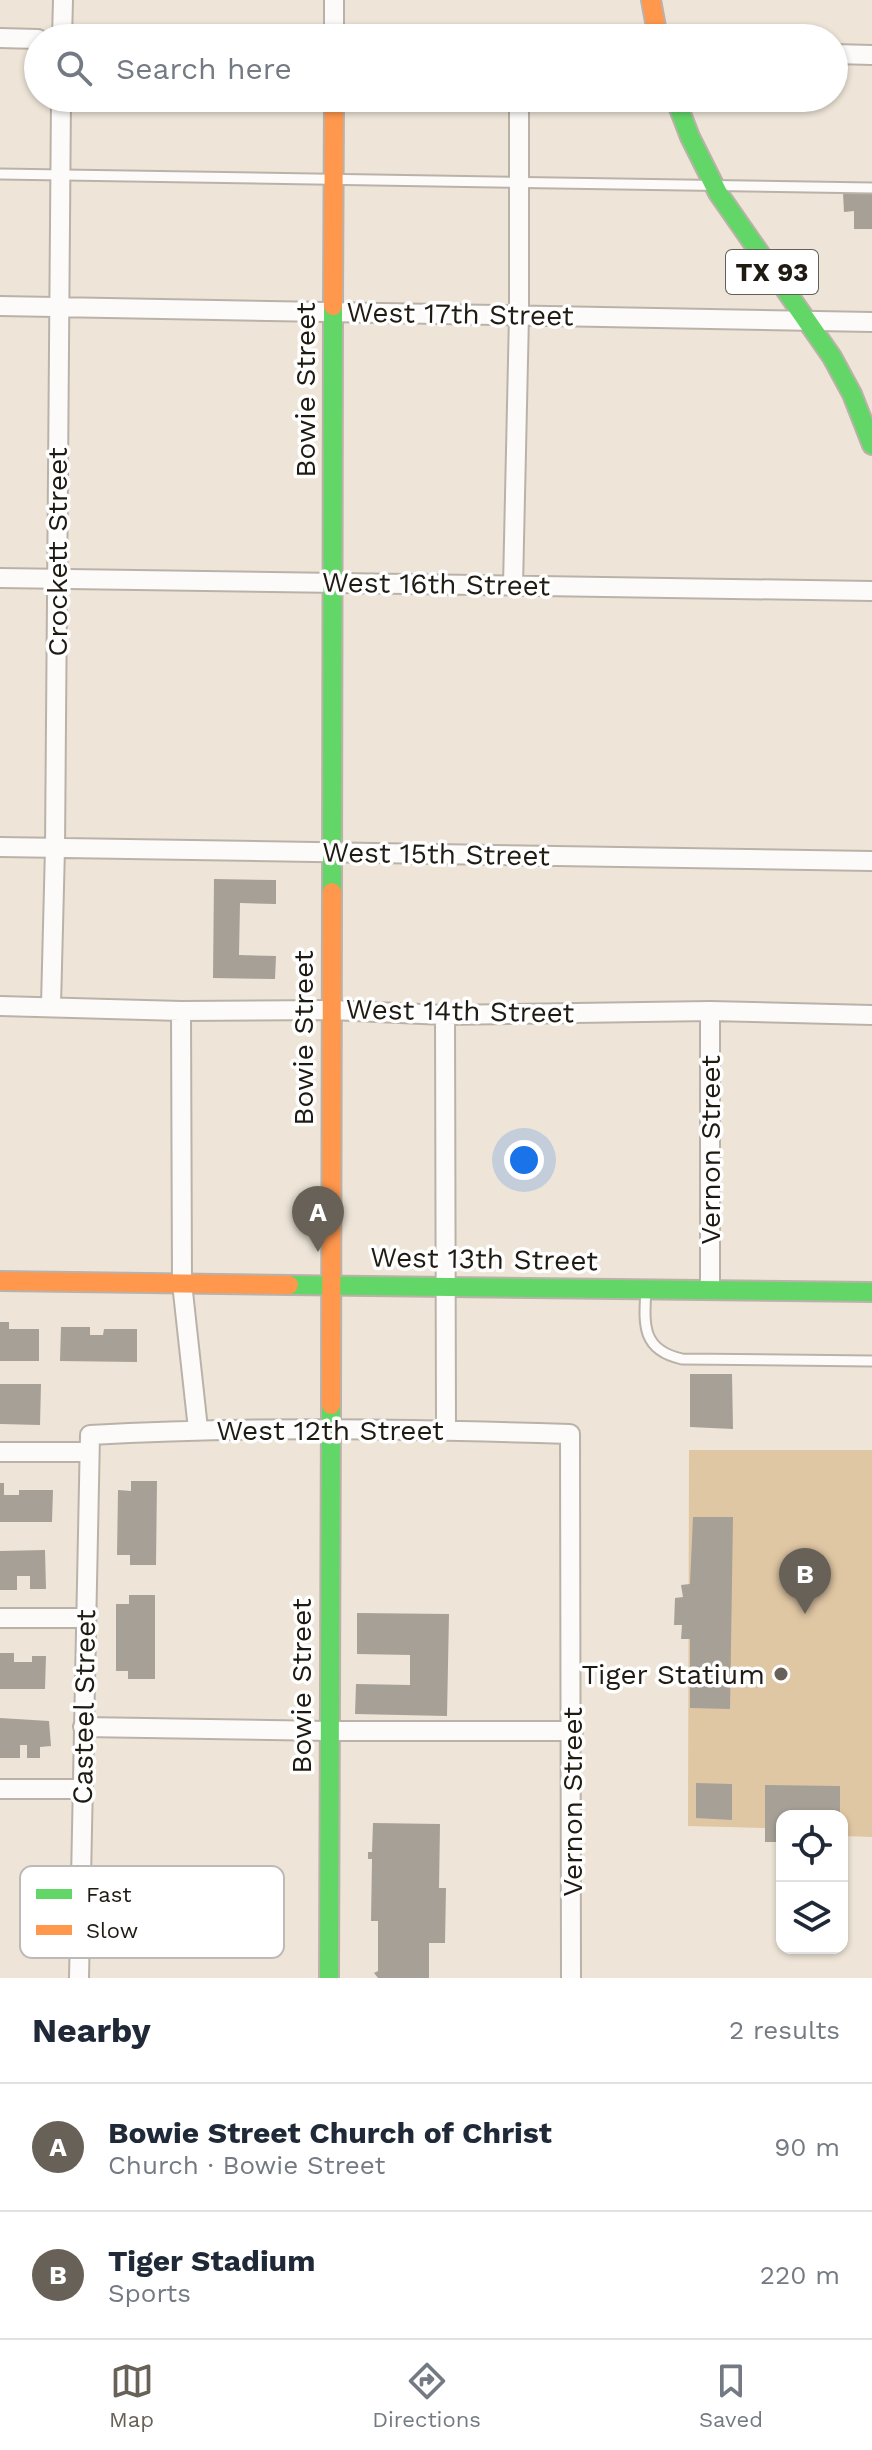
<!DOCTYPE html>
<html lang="en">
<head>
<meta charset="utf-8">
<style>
	body { margin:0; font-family:"Work Sans",sans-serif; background:#f2f2f3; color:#1f2937 }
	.controls { position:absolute; right:24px; bottom:24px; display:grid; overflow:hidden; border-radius:16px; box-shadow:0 2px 6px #0004 }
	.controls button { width:72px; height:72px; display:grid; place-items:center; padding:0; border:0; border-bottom:2px solid #e0e1e3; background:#fff; color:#1f2937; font:40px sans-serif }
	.you { position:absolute; left:524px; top:1160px; width:28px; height:28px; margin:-20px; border:6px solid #fff; border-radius:50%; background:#1a73e8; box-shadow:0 0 0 12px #1a73e833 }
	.badge { display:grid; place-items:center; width:52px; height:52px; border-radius:50%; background:#676157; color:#fff; font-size:26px; font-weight:700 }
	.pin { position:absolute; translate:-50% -66px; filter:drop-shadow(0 2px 4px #0008) }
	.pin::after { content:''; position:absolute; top:42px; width:28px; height:24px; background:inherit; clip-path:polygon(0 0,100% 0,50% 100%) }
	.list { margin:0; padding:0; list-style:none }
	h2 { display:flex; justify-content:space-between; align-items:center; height:104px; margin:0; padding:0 32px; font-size:34px }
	h2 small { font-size:26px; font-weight:400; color:#747a83 }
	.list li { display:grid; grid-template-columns:52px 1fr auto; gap:24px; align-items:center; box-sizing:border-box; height:128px; padding:0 32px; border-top:2px solid #e0e1e3 }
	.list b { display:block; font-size:30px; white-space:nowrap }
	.list p { margin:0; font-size:26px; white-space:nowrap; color:#747a83 }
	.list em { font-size:26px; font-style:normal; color:#747a83 }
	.icon { flex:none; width:44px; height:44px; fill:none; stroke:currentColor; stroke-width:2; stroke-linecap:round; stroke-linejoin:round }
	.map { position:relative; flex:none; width:872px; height:1978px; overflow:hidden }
	.search { position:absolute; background:#fff; box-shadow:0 2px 6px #0004; left:24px; right:24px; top:24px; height:88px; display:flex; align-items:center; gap:20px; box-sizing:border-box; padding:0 28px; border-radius:44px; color:#747a83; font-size:30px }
	.sheet { height:360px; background:#fff }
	nav { display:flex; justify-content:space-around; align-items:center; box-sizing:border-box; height:112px; border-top:2px solid #e0e1e3; background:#fff; font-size:22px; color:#747a83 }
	nav a { display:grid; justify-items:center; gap:4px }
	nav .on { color:#676157 }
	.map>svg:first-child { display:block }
</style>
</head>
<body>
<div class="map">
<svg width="872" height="1978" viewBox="0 0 872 1978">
	<rect width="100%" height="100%" fill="#eee5d8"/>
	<path fill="#e0c7a4" d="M689,1450H872V1837L842,1836V1816H782V1842H765V1828L688,1826Z"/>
	<path fill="#a6a096" d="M843,193H872V229H854V211L844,212Z
		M214,879L276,880V904L240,903L239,955L276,956L275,979L213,978Z
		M0,1322H9V1329H39V1361H0Z
		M61,1327H90V1335H103L104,1329H137V1362L60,1361Z
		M690,1374H732L733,1429L690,1427Z
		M0,1384H41L40,1425L0,1424Z
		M131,1481H157L156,1565H130V1555H117L118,1490L131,1491Z
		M0,1483H4V1495H19V1490H53L52,1522H0Z
		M693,1517H733L730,1709L690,1708V1639H681L682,1625H674L675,1598L683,1597L681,1585L690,1584Z
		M45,1550L46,1589H30V1576H17V1590H0V1551Z
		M129,1595H155V1679H128V1671H116V1604H129Z
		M357,1613L449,1614L447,1716L355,1714L356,1684L410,1685V1655L357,1654Z
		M0,1653H14V1662H32V1656H46L45,1689H0Z
		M0,1718L49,1721L51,1746L40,1747V1758H27V1745H20V1758H0Z
		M696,1783L732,1784V1820L696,1818Z
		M765,1785L840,1786V1816H782V1842H765Z
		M373,1823L440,1824L439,1888H446L445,1943H429V1978H378L374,1973L378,1971V1921H371L372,1859H368V1852H372Z"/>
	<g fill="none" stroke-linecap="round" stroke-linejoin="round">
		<g stroke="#bab2a9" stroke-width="13">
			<path id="lane" d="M0,174L872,188
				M646,1289C644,1324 641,1350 682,1359L872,1361"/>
		</g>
		<g stroke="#bab2a9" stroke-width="22">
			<path id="street" d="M0,38L38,39
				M62,38L63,0
				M334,38V0
				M834,54L872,55
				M0,306L872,322
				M0,578L872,591
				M513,586L519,315V98
				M0,847L872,861
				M51,1005L55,848L61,98
				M0,1006L181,1011L331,1010L445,1015L710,1011L872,1015
				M181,1011L182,1283L198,1429
				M710,1011V1289
				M445,1015L446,1430
				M0,1452H89
				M0,1618H86
				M83,1727L329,1731H573
				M0,1789H82
				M79,1978L90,1435C250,1426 410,1429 570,1434L571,1978"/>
		</g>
		<g stroke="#bab2a9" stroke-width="22">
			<path id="fast" d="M675,98L690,137L718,193L832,357L852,394L872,445
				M332,892L333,306
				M289,1285L872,1292
				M329,1978L331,1405"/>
		</g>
		<g stroke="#bab2a9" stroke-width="22">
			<path id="slow" d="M651,0L658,38
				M333,306L334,98
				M0,1281L289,1285
				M331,1405L332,892"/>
		</g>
		<use href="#lane" stroke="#fcfbf9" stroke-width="9"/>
		<use href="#street" stroke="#fcfbf9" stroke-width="18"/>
		<use href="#fast" stroke="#63d668" stroke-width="18"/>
		<use href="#slow" stroke="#ff974d" stroke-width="18"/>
	</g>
	<circle fill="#676157" stroke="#fff" stroke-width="3" cx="781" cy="1674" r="8"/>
	<g text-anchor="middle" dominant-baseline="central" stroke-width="7" stroke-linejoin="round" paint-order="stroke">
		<rect fill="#fff" stroke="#625f59" stroke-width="2" x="726" y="250" width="92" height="44" rx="6"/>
		<g font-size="26" font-weight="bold" fill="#1f1a12">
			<text x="772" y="272">TX 93</text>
		</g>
		<g font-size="28" fill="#1f1a12" stroke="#fff">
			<text transform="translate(460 314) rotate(1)">West 17th Street</text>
			<text transform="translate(305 390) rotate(-90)">Bowie Street</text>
			<text transform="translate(57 552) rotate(-90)">Crockett Street</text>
			<text transform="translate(436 584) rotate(1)">West 16th Street</text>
			<text transform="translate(436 854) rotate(1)">West 15th Street</text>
			<text transform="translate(460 1011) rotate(1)">West 14th Street</text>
			<text transform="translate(303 1038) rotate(-90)">Bowie Street</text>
			<text transform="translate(710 1150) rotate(-90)">Vernon Street</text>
			<text transform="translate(484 1259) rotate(1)">West 13th Street</text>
			<text x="330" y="1430">West 12th Street</text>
			<text transform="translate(301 1686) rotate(-90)">Bowie Street</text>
			<text transform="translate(84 1707) rotate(-89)">Casteel Street</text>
			<text transform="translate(572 1802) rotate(-90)">Vernon Street</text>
		</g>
		<g font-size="28" fill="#1f1a12" stroke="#fff" text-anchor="end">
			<text x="765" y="1674">Tiger Statium</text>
		</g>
	</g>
	<rect x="20" y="1866" width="264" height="92" rx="12" fill="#fff" stroke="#bcbab8" stroke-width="2"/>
	<rect x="36" y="1889" width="36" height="10" fill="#63d668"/>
	<rect x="36" y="1925" width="36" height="10" fill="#ff974d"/>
	<g font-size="22" fill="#1f1a12">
		<text x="86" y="1902">Fast</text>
		<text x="86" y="1938">Slow</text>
	</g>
</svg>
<div class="controls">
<button><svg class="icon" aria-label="locate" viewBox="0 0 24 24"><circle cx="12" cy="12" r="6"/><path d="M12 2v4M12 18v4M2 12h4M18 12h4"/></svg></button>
<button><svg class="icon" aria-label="layers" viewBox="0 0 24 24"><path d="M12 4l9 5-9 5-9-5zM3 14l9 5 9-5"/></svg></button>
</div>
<div class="you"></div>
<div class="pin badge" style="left:318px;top:1252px">A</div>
<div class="pin badge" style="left:805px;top:1614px">B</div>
<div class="search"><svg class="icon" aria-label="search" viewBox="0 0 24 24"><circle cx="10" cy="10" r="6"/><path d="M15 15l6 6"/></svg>Search here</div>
</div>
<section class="sheet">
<h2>Nearby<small>2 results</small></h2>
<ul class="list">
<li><span class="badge">A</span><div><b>Bowie Street Church of Christ</b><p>Church · Bowie Street</p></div><em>90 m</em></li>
<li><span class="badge">B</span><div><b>Tiger Stadium</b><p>Sports</p></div><em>220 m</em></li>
</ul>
</section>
<nav>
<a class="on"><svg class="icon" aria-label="map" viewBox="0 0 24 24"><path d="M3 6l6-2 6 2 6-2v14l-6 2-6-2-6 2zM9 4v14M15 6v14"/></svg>Map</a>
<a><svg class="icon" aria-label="directions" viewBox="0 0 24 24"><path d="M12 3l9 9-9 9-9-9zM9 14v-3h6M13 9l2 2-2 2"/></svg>Directions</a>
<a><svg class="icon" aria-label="saved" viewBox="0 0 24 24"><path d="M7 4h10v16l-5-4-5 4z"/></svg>Saved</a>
</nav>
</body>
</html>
